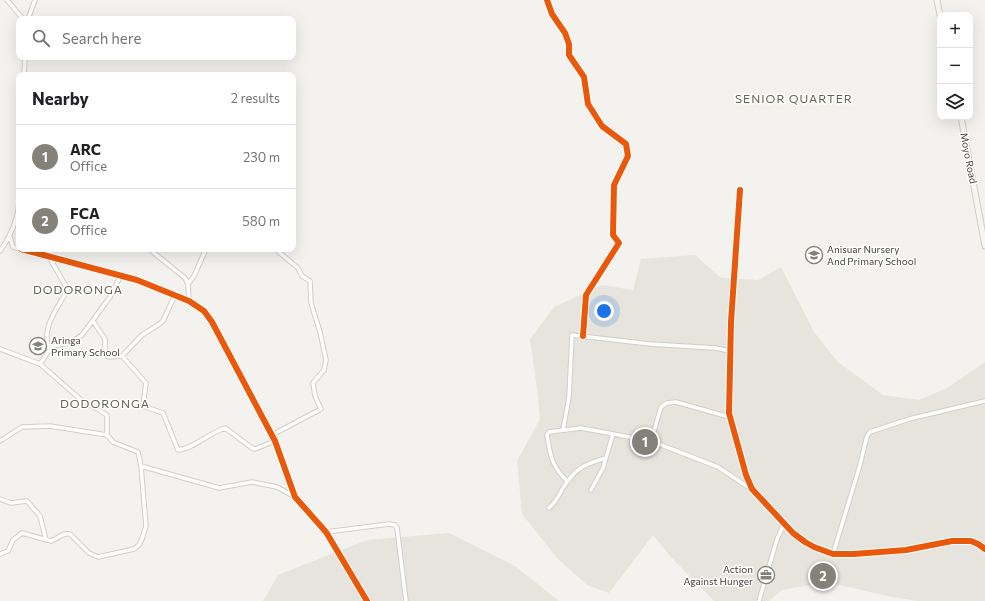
<!DOCTYPE html>
<html lang="en">
<head>
<meta charset="utf-8">
<style>
	body { margin:0; font-family:Commissioner,sans-serif; background:#f2f2f2; color:#202124 }
	.controls { position:absolute; right:12px; top:12px; display:grid; overflow:hidden; border-radius:8px; box-shadow:0 4px 16px #0002 }
	.controls button { width:36px; height:36px; display:grid; place-items:center; padding:0; border:0; border-bottom:1px solid #e0e0e0; background:#fff; color:#202124; font:20px sans-serif }
	.you { position:absolute; left:604px; top:311px; width:14px; height:14px; margin:-10px; border:3px solid #fff; border-radius:50%; background:#1a73e8; box-shadow:0 0 0 6px #1a73e833 }
	.badge { display:grid; place-items:center; width:26px; height:26px; border-radius:50%; background:#848179; color:#fff; font-size:13px; font-weight:700 }
	.pin { position:absolute; translate:-50% -50%; border:2px solid #fff; box-shadow:0 1px 4px #0006 }
	.list { margin:0; padding:0; list-style:none }
	h2 { display:flex; justify-content:space-between; align-items:center; height:52px; margin:0; padding:0 16px; font-size:17px }
	h2 small { font-size:13px; font-weight:400; color:#757577 }
	.list li { display:grid; grid-template-columns:26px 1fr auto; gap:12px; align-items:center; box-sizing:border-box; height:64px; padding:0 16px; border-top:1px solid #e0e0e0 }
	.list b { display:block; font-size:15px; white-space:nowrap }
	.list p { margin:0; font-size:13px; white-space:nowrap; color:#757577 }
	.list em { font-size:13px; font-style:normal; color:#757577 }
	.icon { flex:none; width:22px; height:22px; fill:none; stroke:currentColor; stroke-width:2; stroke-linecap:round; stroke-linejoin:round }
	.map { position:relative; flex:none; width:985px; height:601px; overflow:hidden }
	.search { position:absolute; background:#fff; box-shadow:0 4px 16px #0002; left:16px; top:16px; width:280px; height:44px; display:flex; align-items:center; gap:10px; box-sizing:border-box; padding:0 14px; border-radius:8px; color:#757577; font-size:15px }
	.panel { position:absolute; background:#fff; box-shadow:0 4px 16px #0002; left:16px; top:72px; width:280px; height:180px; border-radius:8px }
	.map>svg:first-child { display:block }
</style>
</head>
<body>
<div class="map">
<svg width="985" height="601" viewBox="0 0 985 601">
	<rect width="100%" height="100%" fill="#f3f2ee"/>
	<path fill="#e6e4dc" d="M695,255L721,278L758,280L781,267L814,332L838,362L883,395L919,400L947,388L985,362V601H918L892,597L827,582L782,590L769,601H714L671,557L653,535L609,593L587,585L557,558L522,514L517,461L540,419L537,388L530,339L554,307L602,285L633,290L641,259Z
		M449,533L515,566L559,601H263L278,575L367,540Z"/>
	<g fill="none" stroke-linecap="round" stroke-linejoin="round">
		<g stroke="#d1cfcb" stroke-width="5.5">
			<path id="minor" d="M7,0L23,19
				M547,0L552,14L565,33L569,44V55L584,77L588,104L602,126L626,144L628,156L614,185L613,235L619,243L586,295L583,336
				M28,19L35,0
				M24,75L25,57
				M740,190L731,322L729,413L746,475L752,489L793,533L805,542L814,547L833,554H854L906,550L952,541H971L978,544L985,549
				M10,237L13,247L19,249
				M21,249L137,280L189,301L204,311L212,322L275,441L295,497L326,532L367,601
				M149,249L185,278L188,284L189,301
				M0,251C11,236 17,222 19,204
				M49,257L67,288V291C57,309 41,328 49,348
				M188,284L194,276L206,249
				M93,321L105,339V349L108,357L122,356L142,335L158,325L163,321L175,295
				M0,349L40,364L52,346C64,344 72,343 82,335L110,297L121,275
				M122,356L146,383L143,406L163,413L178,450C193,449 209,433 225,428L252,448L255,449L275,441
				M40,364L80,399L107,415V435L113,442L138,452L141,466L219,488L252,482L277,487L295,497
				M563,430L569,397L572,335L650,344L715,348L730,351
				M272,435L321,409L315,396L313,383L324,370L326,360L320,332L311,303L310,281L302,276L298,268L275,249
				M0,441L22,427L50,426L107,435
				M651,441L661,407L667,403L676,402L729,417
				M567,481C552,467 550,455 547,435L549,432L581,428L651,441L718,467L751,489
				M591,490L603,468L613,434
				M0,499L11,503L27,501L40,516L46,540
				M549,508C556,502 559,495 563,488C575,468 585,464 606,458
				M326,532L389,524L395,525L397,528L406,601
				M0,554L8,551L13,540L22,533L51,541C58,539 62,532 70,534L89,553L98,557L134,549L139,545L142,539L146,526L141,466
				M833,554L860,465L867,436L870,432L909,419L985,401
				M759,601L777,539L784,524"/>
		</g>
		<g stroke="#d1cfc5" stroke-width="7">
			<path id="secondary" d="M937,0L940,15
				M961,117L985,246"/>
		</g>
		<use href="#minor" stroke="#fdfdfc" stroke-width="3.5"/>
		<use href="#secondary" stroke="#f6f6f1" stroke-width="5"/>
		<g stroke="#fff" stroke-width="8">
			<path id="cycleway" d="M547,0L552,14L565,33L569,44V55L584,77L588,104L602,126L626,144L628,156L614,185L613,235L619,243L586,295L583,336
				M740,190L731,322L729,413L746,475L752,489L793,533L805,542L814,547L833,554H854L906,550L952,541H971L978,544L985,549
				M21,249L137,280L189,301L204,311L212,322L275,441L295,497L326,532L367,601"/>
		</g>
		<use href="#cycleway" stroke="#e8590c" stroke-width="6"/>
	</g>
	<defs>
		<g id="school-ring" transform="scale(0.9)"><circle r="9.5" fill="#fff" stroke="#848179" stroke-width="1.5"/><path d="M0-5L7-2L0 1L-7-2ZM-4 1L0 2.5L4 1V4Q0 6-4 4Z" fill="#848179"/></g>
		<g id="office-ring" transform="scale(0.9)"><circle r="9.5" fill="#fff" stroke="#848179" stroke-width="1.5"/><path d="M-6-3h4V-5.5h4V-3h4V5H-6ZM-1-4.5V-3h2v-1.5ZM-6 0V1H6V0Z" fill="#848179"/></g>
	</defs>
	<g fill-rule="evenodd">
		<use href="#school-ring" x="814" y="255"/>
		<use href="#school-ring" x="38" y="346"/>
		<use href="#office-ring" x="766" y="575"/>
	</g>
	<g text-anchor="middle" dominant-baseline="central" stroke-width="3" stroke-linejoin="round" paint-order="stroke">
		<g font-size="10" fill="#49443a" stroke="#fff">
			<text transform="translate(969 158) rotate(79)">Moyo Road</text>
		</g>
		<g font-size="10" fill="#49443a" stroke="#fff" text-anchor="start">
			<text x="827" y="249">Anisuar Nursery<tspan x="827" dy="12">And Primary School</tspan></text>
			<text x="51" y="340">Aringa<tspan x="51" dy="12">Primary School</tspan></text>
			<text x="753" y="569" text-anchor="end">Action<tspan x="753" dy="12">Against Hunger</tspan></text>
		</g>
		<g font-size="12" letter-spacing="1" fill="#6b6351" stroke="#fff">
			<text x="794" y="98">SENIOR QUARTER</text>
			<text x="78" y="289">DODORONGA</text>
			<text x="105" y="403">DODORONGA</text>
		</g>
	</g>
</svg>
<div class="controls">
<button>+</button>
<button>−</button>
<button><svg class="icon" aria-label="layers" viewBox="0 0 24 24"><path d="M12 4l9 5-9 5-9-5zM3 14l9 5 9-5"/></svg></button>
</div>
<div class="you"></div>
<div class="pin badge" style="left:645px;top:442px">1</div>
<div class="pin badge" style="left:823px;top:576px">2</div>
<div class="search"><svg class="icon" aria-label="search" viewBox="0 0 24 24"><circle cx="10" cy="10" r="6"/><path d="M15 15l6 6"/></svg>Search here</div>
<section class="panel">
<h2>Nearby<small>2 results</small></h2>
<ul class="list">
<li><span class="badge">1</span><div><b>ARC</b><p>Office</p></div><em>230 m</em></li>
<li><span class="badge">2</span><div><b>FCA</b><p>Office</p></div><em>580 m</em></li>
</ul>
</section>
</div>
</body>
</html>
